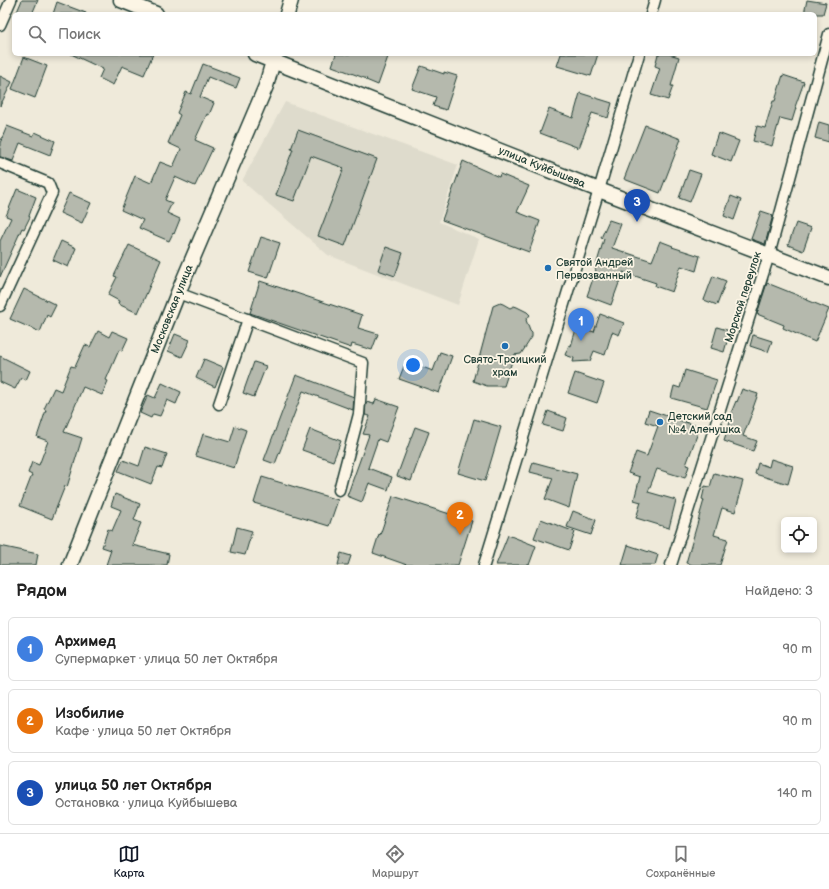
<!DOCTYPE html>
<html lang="ru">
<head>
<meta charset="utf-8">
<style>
	body { margin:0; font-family:"Balsamiq Sans",sans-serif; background:#f6f6f6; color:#222 }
	.controls { position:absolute; right:12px; bottom:12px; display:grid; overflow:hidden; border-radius:6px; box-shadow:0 2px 6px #0003 }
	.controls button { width:36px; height:36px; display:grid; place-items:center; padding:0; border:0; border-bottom:1px solid #e0e0e0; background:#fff; color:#222; font:20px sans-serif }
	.you { position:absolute; left:413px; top:365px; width:14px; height:14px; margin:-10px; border:3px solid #fff; border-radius:50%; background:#1a73e8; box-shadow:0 0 0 6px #1a73e833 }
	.badge { display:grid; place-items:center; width:26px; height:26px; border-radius:50%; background:#111827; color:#fff; font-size:13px; font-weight:700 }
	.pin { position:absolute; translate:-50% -33px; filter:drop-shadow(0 1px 2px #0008) }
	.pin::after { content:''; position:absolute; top:21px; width:14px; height:12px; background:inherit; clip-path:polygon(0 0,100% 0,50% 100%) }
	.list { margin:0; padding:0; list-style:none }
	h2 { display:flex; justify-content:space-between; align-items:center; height:52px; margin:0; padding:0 16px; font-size:17px }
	h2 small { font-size:13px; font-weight:400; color:#767676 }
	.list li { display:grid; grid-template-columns:26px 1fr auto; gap:12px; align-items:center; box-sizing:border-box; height:64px; margin:0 8px 8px; padding:0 8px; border:1px solid #e0e0e0; border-radius:6px }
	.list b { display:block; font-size:15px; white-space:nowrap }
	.list p { margin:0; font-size:13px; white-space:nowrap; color:#767676 }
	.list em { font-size:13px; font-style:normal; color:#767676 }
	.icon { flex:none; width:22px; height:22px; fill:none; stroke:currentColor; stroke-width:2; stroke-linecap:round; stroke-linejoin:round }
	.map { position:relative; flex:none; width:829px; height:565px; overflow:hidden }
	.search { position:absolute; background:#fff; box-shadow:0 2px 6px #0003; left:12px; right:12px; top:12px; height:44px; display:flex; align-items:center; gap:10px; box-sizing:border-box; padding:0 14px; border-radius:6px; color:#767676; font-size:15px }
	.sheet { height:268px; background:#fff }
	nav { display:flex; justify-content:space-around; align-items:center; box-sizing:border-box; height:56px; border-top:1px solid #e0e0e0; background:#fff; font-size:11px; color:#767676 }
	nav a { display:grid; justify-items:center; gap:2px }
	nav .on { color:#111827 }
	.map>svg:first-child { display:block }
</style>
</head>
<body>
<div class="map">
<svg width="829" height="565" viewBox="0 0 829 565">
	<rect width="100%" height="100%" fill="#efeada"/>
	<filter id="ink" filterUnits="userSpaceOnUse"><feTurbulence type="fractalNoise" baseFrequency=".025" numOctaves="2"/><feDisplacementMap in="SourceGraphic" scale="8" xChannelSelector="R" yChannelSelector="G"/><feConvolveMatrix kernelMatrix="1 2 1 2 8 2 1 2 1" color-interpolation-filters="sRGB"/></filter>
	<g filter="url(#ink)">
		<path fill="#dedbcc" d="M285,102L458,165L439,222L479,239L458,305L328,255L242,181Z"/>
		<path fill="#b5b9ad" stroke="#1f3d34" d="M22,0H38L32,14H16Z
			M807,0L826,3L823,14H804Z
			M57,2L86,13V14H53Z
			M71,54H153L144,75L122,66L113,85L99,78L103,69Z
			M336,54H389L378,85L366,80L367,79L332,66Z
			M561,54H598L591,76L557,66Z
			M658,54H669L679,57L671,86H673L668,100L651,95L660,68L655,66Z
			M24,57L47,66L35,98L12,89Z
			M203,64L240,78L236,88L208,77L200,97L214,103L209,115L207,114L195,140L213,148L195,186L175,177L165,200L172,203L167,213L180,219L174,234L173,233L169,241L139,228L143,220L121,210L135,176L151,183L160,162L173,167L181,149L168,143L180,115L177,113L186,92L191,94Z
			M421,66L444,74V72L457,76L446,110L433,106L436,97L412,89Z
			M783,75L804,82L795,107L796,108L792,121L780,118L772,146L753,141L757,126L765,128L773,101H775Z
			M0,76L12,82L0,106Z
			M580,93L612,103L608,118L592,113L579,148L540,133L549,109L573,118Z
			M819,122L829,125V142L815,138Z
			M645,125L681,139L660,193L624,179Z
			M7,126L33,136L35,132L55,141L50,155L20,143L13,161L0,157V143Z
			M298,130L377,159L345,246L318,236L344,168L311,156L294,201L276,195L293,149H291Z
			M718,133L739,141L731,162L711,154Z
			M463,161L499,177L500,174L529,186L517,212L540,221L529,252L442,220Z
			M689,170L701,174L690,202L679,198Z
			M17,189L36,197L29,216L30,217L24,229L22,228L0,277V241L11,218L6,216Z
			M69,193L91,203L82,223L60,213Z
			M731,196L741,200L734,220L724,216Z
			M761,211L773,215L765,244L751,239Z
			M609,220L621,224L612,248L652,261L660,241L673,246L672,247L700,256L696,271L681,266L672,292L655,286L656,283L623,272L611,305L587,296L596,270L595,269L604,239L601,238Z
			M796,223L811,228L803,251L788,245Z
			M261,237L280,243L268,278L249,272Z
			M61,241L76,248L68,267L53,260Z
			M129,245L161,260L138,313L118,304L119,301L108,295L117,277L114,276Z
			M386,247L403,253L395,276L378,270Z
			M713,276L726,281L717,305L704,300Z
			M260,281L362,315L358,328L378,334L372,350L352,344L351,348L250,313Z
			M767,283L807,299V300L829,309L815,342L783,328L784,325L757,314Z
			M24,289L56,305L50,317L47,315L40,332L10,319Z
			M500,303L503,304L510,308L514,306L517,307L527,312L530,315L526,320L530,331L532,333V337L521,354L514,355L504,386H487L473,381L493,306Z
			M600,314L624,323L619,335L612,332L605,355L594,351L590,361L573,362L574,358L565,355L569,345L571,346L577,326L594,332Z
			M717,327L730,331L724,352L711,348Z
			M98,331L109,337L112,331L128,338L122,351L119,350L106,380L108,381L102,395L83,387L64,432L82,438L67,487L65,486L52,519L20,506L32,475L28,473L32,462L39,465L48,441L37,437L46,410L44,409L54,388L61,391L71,366L75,367L85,345L90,347Z
			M175,334L190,340L182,357L168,351Z
			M753,335L772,341L768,352L750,346Z
			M440,352L452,356L439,393L399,379L406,361L433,371Z
			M0,356L30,371L26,380L21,378L15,389L0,382Z
			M204,359L223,367L215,387L196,378Z
			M254,362L266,366L254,397L243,393Z
			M685,370L717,380L707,408L671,398L674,386L680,388Z
			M575,373L604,383L597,403L568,393Z
			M296,375L354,397L353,410L303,391L275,464L264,460Z
			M162,383L181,392L176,404L167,400L160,416L153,414L151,418L140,413L148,395L155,398Z
			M742,389L758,394L753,408H754L743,436L757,441L753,451L724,441L733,413H731L736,401L737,402Z
			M376,399L399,407L386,442L378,439L368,468L392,477L388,490L369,483L362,502L347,496L369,435L363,434L370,416L365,415L366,402L374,404Z
			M649,410L700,427L686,465L689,466L685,478L657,469L648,492L676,500L669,528L636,518L641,502L634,500L640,477L628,473L636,452L647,456L658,426L645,422Z
			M548,411L567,418L563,431L543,425Z
			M474,419L501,427L485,481L458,473Z
			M235,426L246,430L234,468L196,456L203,434L230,442Z
			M415,427L429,432L411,481L397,476Z
			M310,429L341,441L333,461L302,450Z
			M145,447L167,454L162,468L158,467L151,484L118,471L123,460L139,466Z
			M771,459L793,466L788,484L755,474L758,463L769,467Z
			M533,462L577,474L569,508L545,499L553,478L530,472Z
			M714,473L743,481L739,495H740L735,512L722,508L714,535L728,539L720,565H693L686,563L704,500L702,499L705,486L710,487Z
			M262,477L338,500L329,526L254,503Z
			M115,494L140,504L134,520L141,523L132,545L169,554L167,565H106L111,550L102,547L108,529L112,531L121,510L111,506Z
			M393,496L472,521L458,565H407L373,553L379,534L380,535Z
			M573,511L596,520L591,535L567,527Z
			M541,519L575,532L569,550L534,538Z
			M237,527L252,531L245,555L231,552Z
			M508,535L536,546L529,565H496Z
			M628,545L658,555L655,565H622Z
			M0,546L38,554L36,565H0Z
			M341,553L351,556L348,565H338Z"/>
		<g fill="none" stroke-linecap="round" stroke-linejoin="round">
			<g stroke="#1f3d34" stroke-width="13">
				<path id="street" d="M651,14L655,0
					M0,25L11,0
					M0,163L48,183L52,193L0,306
					M178,293L363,363L359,414L339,490
					M219,404L248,319
					M484,565L599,190L639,54
					M671,565L769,255L829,34"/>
			</g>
			<g stroke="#1f3d34" stroke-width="17">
				<path id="secondary" d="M121,0L156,14
					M287,14L291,0
					M255,54L599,190L829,278
					M70,565L178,293L266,86L275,54"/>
			</g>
			<use href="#street" stroke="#fcf5e5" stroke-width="10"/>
			<use href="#secondary" stroke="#fcf5e5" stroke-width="14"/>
		</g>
	</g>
	<g fill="#1f6fb2" stroke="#fcf5e5" stroke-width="1.5">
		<circle cx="548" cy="268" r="4"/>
		<circle cx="505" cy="346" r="4"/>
		<circle cx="660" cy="422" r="4"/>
	</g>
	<g text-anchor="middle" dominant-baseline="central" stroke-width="3.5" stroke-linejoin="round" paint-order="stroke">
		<g font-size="11" fill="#1f3d34" stroke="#fcf5e5">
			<text transform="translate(542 167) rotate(22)">улица Куйбышева</text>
			<text transform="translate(743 297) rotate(-72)">Морской переулок</text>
			<text transform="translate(172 309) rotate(-68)">Московская улица</text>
		</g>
		<g font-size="11" fill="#1f3d34" stroke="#fcf5e5" text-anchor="start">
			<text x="556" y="262">Святой Андрей<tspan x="556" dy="13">Первозванный</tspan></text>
			<text x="505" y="359" text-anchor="middle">Свято-Троицкий<tspan x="505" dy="13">храм</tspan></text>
			<text x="668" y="416">Детский сад<tspan x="668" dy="13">№4 Аленушка</tspan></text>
		</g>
	</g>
</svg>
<div class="controls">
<button><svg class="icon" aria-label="locate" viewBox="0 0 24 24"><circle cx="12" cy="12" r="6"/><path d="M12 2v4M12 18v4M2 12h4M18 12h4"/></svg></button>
</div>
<div class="you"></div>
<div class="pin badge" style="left:581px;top:341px;background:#3f7fe0">1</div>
<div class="pin badge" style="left:460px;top:535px;background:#e8710a">2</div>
<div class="pin badge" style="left:637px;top:222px;background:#1a4fb4">3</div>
<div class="search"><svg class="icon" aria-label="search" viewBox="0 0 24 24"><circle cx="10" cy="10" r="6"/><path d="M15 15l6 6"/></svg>Поиск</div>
</div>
<section class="sheet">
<h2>Рядом<small>Найдено: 3</small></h2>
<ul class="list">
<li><span class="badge" style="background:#3f7fe0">1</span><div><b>Архимед</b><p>Супермаркет · улица 50 лет Октября</p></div><em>90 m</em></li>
<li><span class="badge" style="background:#e8710a">2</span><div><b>Изобилие</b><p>Кафе · улица 50 лет Октября</p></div><em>90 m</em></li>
<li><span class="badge" style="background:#1a4fb4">3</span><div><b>улица 50 лет Октября</b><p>Остановка · улица Куйбышева</p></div><em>140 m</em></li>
</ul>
</section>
<nav>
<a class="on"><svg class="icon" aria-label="map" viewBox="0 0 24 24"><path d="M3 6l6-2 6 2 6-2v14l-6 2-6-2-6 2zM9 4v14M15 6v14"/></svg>Карта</a>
<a><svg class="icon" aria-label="directions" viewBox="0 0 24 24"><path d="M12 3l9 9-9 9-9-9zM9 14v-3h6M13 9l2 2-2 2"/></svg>Маршрут</a>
<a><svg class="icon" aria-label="saved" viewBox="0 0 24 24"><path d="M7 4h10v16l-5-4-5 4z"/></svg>Сохранённые</a>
</nav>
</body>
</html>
